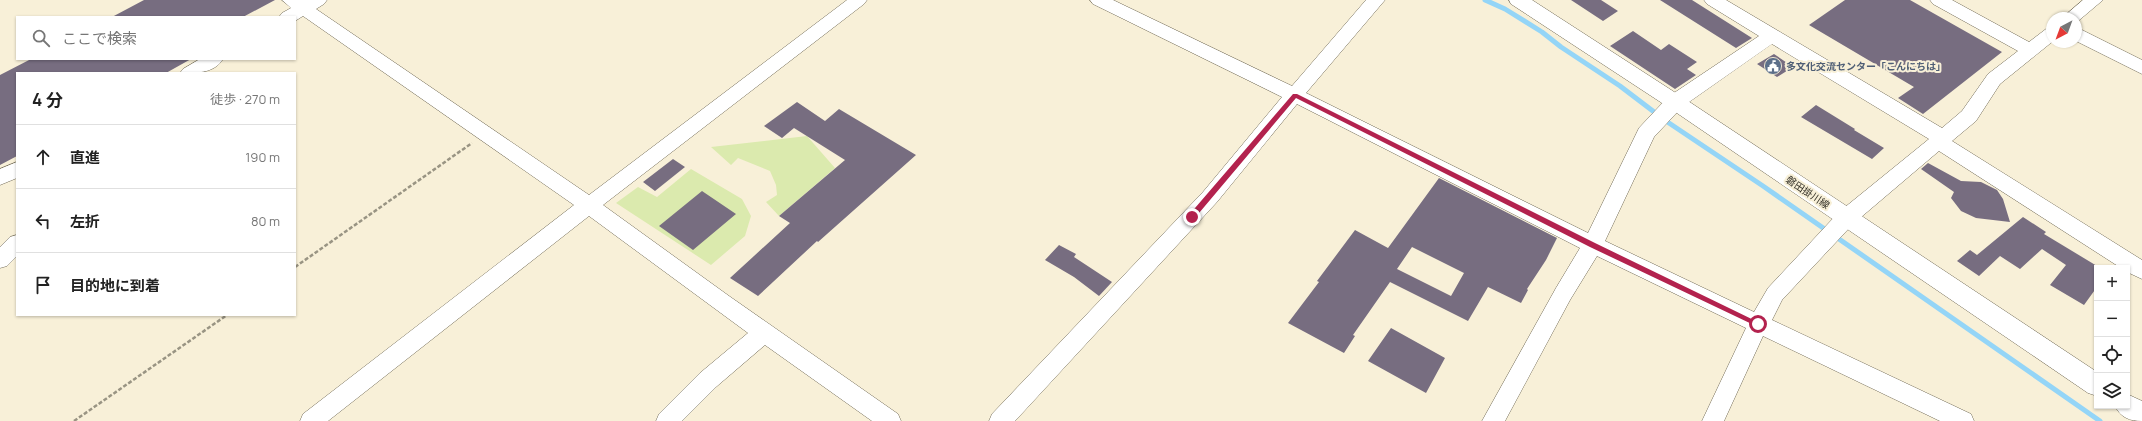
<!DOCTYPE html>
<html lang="ja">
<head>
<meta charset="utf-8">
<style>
	body { margin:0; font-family:Manrope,"Noto Sans JP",sans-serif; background:#f6f6f6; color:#222 }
	.controls { position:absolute; right:12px; bottom:12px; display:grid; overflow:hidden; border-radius:0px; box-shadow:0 1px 3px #0004 }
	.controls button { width:36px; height:36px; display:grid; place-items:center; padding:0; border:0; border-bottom:1px solid #e0e0e0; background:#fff; color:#222; font:20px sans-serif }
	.compass { position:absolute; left:2046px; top:12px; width:36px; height:36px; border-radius:50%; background:#fff; box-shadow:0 1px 3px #0004; rotate:221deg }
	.stop { position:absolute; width:12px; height:12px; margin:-9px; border:3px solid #b3224e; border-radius:50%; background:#fff }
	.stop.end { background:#b3224e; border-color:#fff; box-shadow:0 1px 4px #0008 }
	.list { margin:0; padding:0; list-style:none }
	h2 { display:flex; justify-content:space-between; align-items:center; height:52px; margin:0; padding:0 16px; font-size:17px }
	h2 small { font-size:13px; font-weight:400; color:#767676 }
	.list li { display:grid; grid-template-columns:26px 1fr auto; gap:12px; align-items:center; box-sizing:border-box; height:64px; padding:0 16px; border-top:1px solid #e0e0e0 }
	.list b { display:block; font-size:15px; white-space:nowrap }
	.list em { font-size:13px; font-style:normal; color:#767676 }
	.icon { flex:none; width:22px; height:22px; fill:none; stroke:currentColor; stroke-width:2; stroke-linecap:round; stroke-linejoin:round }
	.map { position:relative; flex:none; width:2142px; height:421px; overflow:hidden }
	.search { position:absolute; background:#fff; box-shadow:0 1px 3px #0004; left:16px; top:16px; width:280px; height:44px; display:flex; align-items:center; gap:10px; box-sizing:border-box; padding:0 14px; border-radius:0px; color:#767676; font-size:15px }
	.panel { position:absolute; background:#fff; box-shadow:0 1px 3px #0004; left:16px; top:72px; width:280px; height:244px; border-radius:0px }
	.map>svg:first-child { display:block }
</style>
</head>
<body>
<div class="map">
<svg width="2142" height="421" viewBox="0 0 2142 421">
	<rect width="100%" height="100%" fill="#f8f0d8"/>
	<path fill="#dbeaae" d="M807,136L835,168L779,216L766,202L777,195L776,185L770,171L738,158L731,165L711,147Z
		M691,169L742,199L751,216L745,236L711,265L616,203L638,187L657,197Z"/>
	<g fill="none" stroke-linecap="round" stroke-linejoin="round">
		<path stroke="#94d5f7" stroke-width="5" d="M1485,0L1505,9L1542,32L1561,47L1620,86L1666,121L1763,186L2100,421"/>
	</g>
	<path fill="#776d80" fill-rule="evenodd" d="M144,0H275L243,17H112Z
		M1571,0H1601L1618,11L1603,21Z
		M1660,0H1692L1752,38L1736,48Z
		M1845,0H1910L2002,52L1923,114L1898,98L1914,87L1809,25Z
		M1633,31L1661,50L1669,44L1697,62L1687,69L1696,75L1675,89L1610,46Z
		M1774,54L1793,67L1777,77L1757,64Z
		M31,59H191L166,73H17V156L0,165V75Z
		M797,102L825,121L839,109L916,155L818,242L817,241L758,296L730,278L790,223L779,216L845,160L794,128L782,138L764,126Z
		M1816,105L1855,129L1854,130L1884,148L1872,159L1801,117Z
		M673,159L685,167L655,191L643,182Z
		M1928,163L1961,181L1981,182L1997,190L2003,199L2010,222L1976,218L1961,211L1951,198L1954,192L1921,169Z
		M1439,178L1557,238L1546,260L1527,289L1528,290L1521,303L1488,287L1468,321L1390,282L1353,335L1355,336L1344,353L1288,323L1319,282L1317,281L1355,230L1388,248ZM1412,247L1464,273L1451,296L1397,269Z
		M702,191L736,214L693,250L659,226Z
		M2023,217L2046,232L2044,234L2097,266V287L2084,305L2050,285L2066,265L2042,249L2020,269L2000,256L1979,276L1957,261L1970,250L1977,255Z
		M1059,245L1076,254L1074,257L1112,282L1099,296L1074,277L1045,260Z
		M1391,328L1445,358L1426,393L1368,361Z"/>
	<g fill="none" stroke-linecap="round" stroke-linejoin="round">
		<g stroke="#716a56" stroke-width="1">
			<path id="minor" d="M282,0H327L324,4L316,9L589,195L847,0H867L864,4L603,205L729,296L898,414L901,421H872L765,345L716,387L682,421H656L659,414L700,373L748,333L589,216L328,421H300L303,414L574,205L303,16L295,21V17H279L282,13L291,8Z
				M1090,0H1113L1292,86L1366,0H1385L1306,93L1588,233L1639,128L1668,97L1759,36L1707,4L1704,0H1726L1942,128L1962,111L1988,74L2018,51L1933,4L1930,0H1952L2029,42L2046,29L2052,27V42L2000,84L1976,121L1952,141L2142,260V279L2127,272V268H2121L1939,151L1853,224L1782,300L1772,320L1971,414L1974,421H1940L1763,336L1724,421H1702L1746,328L1597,256L1570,300L1505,421H1482L1556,288L1580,248L1297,104L1217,202L1015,421H989L992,414L1203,192L1282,97L1093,4ZM1772,44L1929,139L1839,212L1768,288L1754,312L1605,241L1654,137L1682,107Z
				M2083,0H2103L2077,22L2076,18H2062Z
				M2076,27L2142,60V74L2076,41Z
				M200,59H223C214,74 195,73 180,73L183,69Z
				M17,162V178L0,185V169Z
				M17,235V256L7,266L0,268V247L10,237Z"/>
		</g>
		<g stroke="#716a56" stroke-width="1">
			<path id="major" d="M1509,0H1532L1682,97L2097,372V396L2088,393L1668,107L1511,4Z
				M2127,394L2142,401V421C2130,421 2121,418 2115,406H2127Z"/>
		</g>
		<path stroke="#999483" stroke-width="2.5" stroke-dasharray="4 2" stroke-linecap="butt" d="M295,267L472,143
			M74,421L227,315"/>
		<use href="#minor" fill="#fff" fill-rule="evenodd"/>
		<use href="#major" fill="#fff" fill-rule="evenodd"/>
	</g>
	<path fill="#b3224e" d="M1293,94H1297L1595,243L1762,324L1761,326H1756L1590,247L1296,98L1194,219H1189V215Z"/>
	<defs>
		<g id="civic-disc" transform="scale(0.9)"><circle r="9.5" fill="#5c6f8a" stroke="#f8f0d8"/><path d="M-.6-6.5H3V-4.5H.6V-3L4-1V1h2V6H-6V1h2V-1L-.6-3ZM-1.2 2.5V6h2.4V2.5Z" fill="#fff"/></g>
	</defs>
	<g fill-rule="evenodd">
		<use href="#civic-disc" x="1773" y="66"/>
	</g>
	<g text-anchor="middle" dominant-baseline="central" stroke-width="4" stroke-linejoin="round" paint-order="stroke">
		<g font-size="10" font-weight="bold" fill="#4e5e75" stroke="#f8f0d8" text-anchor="start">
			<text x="1786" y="66">多文化交流センター「こんにちは」</text>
		</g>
		<g font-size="10" fill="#343128" stroke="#f8f0d8">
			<text transform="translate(1808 192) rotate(34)">磐田掛川線</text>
		</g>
	</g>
</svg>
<div class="controls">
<button>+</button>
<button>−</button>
<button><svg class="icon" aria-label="locate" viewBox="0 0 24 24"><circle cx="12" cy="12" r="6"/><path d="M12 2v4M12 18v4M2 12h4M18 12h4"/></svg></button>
<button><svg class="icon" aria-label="layers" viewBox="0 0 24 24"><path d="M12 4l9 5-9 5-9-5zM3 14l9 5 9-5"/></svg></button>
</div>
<svg class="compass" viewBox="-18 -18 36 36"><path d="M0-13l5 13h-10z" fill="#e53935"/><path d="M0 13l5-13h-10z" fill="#767676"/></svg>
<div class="stop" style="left:1758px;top:324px"></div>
<div class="stop end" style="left:1192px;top:217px"></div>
<div class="search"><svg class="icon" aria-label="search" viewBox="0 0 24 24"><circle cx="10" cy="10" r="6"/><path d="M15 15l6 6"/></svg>ここで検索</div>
<section class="panel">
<h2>4 分<small>徒歩 · 270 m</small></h2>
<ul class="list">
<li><svg class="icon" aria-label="ahead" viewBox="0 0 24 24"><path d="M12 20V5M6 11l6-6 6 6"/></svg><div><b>直進</b></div><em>190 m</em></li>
<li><svg class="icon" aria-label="left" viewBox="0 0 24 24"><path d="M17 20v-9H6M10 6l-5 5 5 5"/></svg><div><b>左折</b></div><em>80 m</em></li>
<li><svg class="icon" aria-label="arrive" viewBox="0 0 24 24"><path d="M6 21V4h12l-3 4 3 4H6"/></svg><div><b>目的地に到着</b></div></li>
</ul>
</section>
</div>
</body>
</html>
